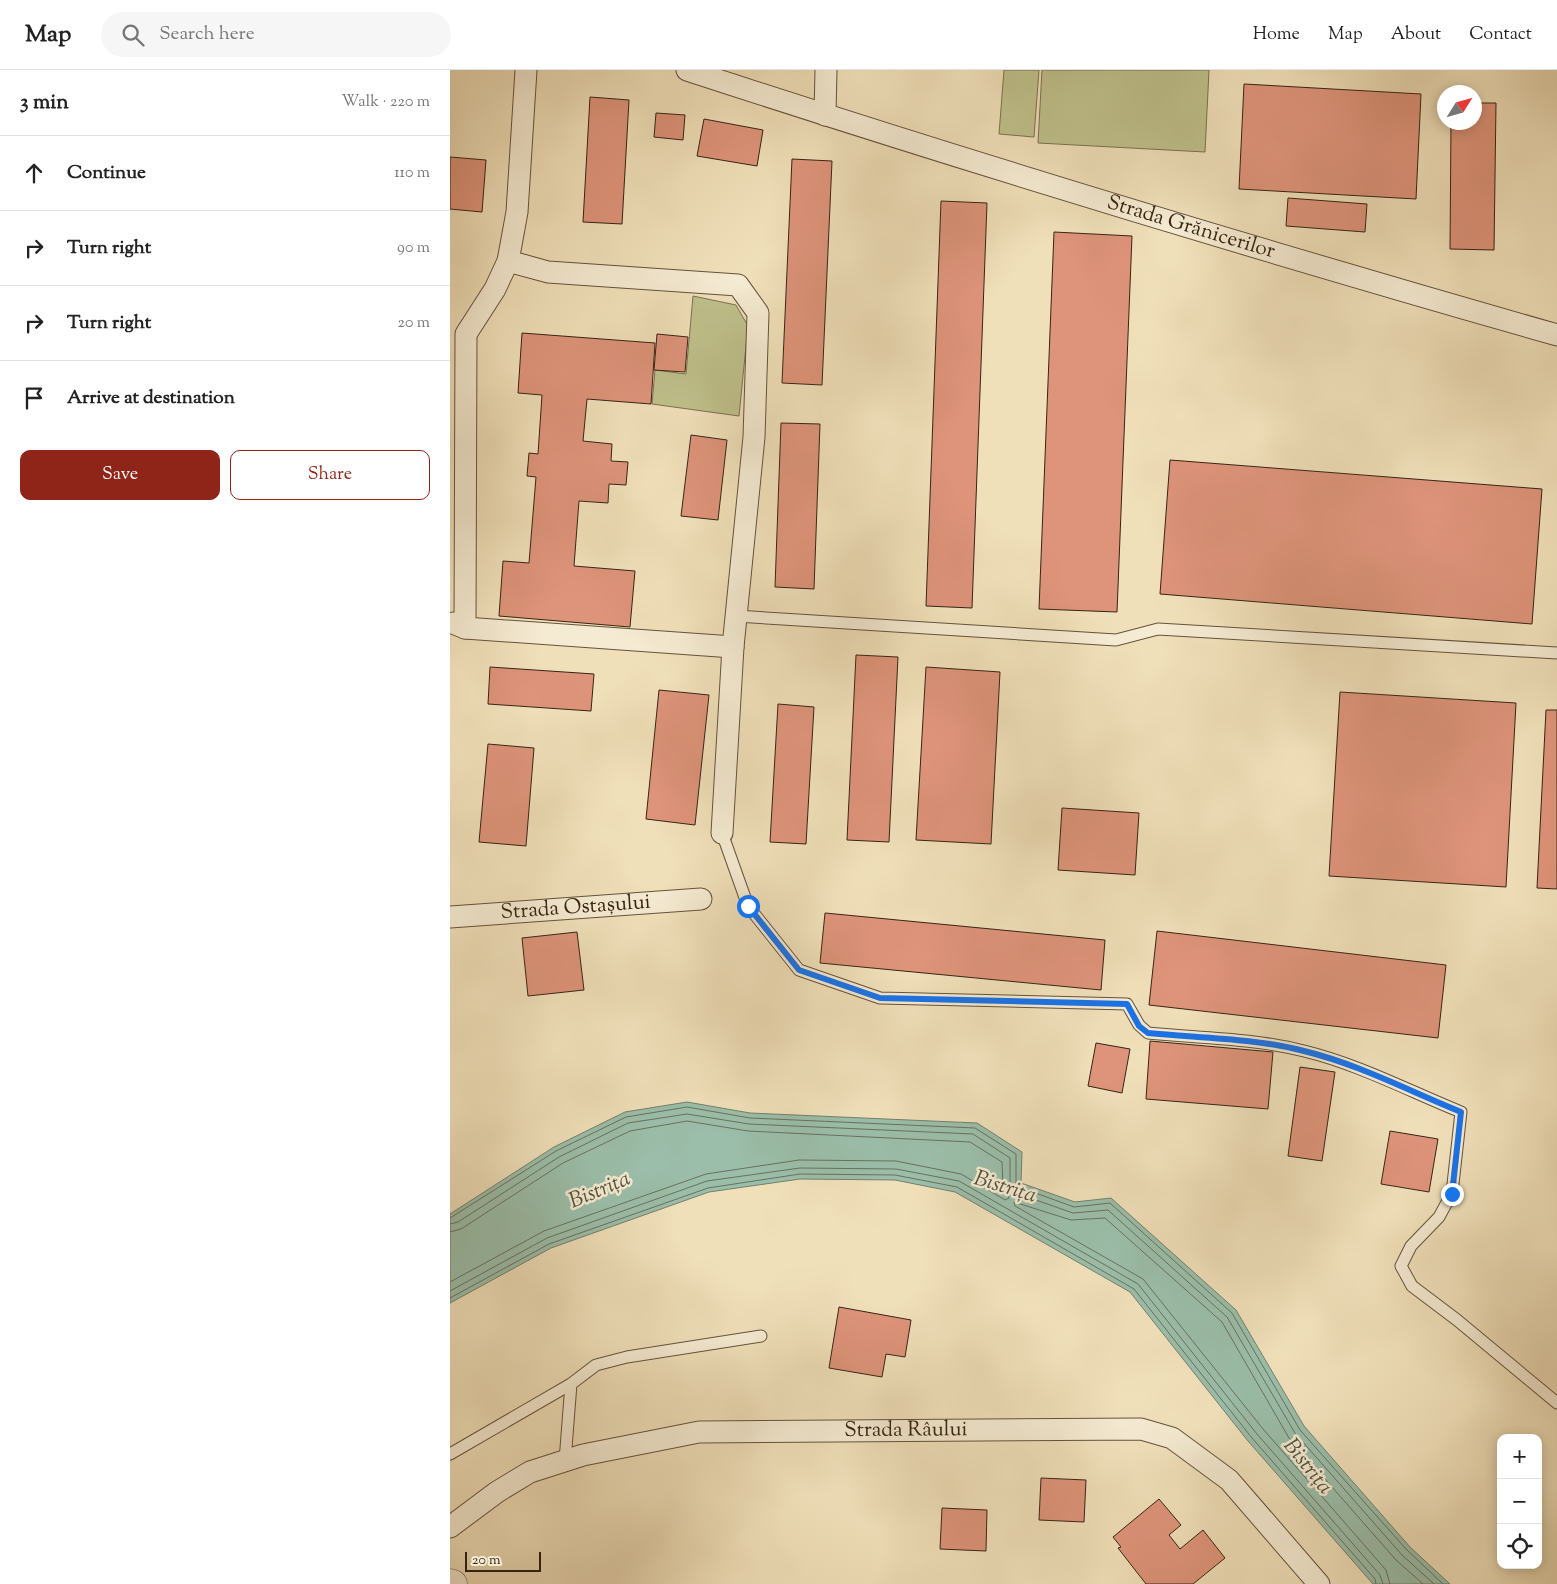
<!DOCTYPE html>
<html lang="en">
<head>
<meta charset="utf-8">
<style>
	body { margin:0; font-family:"Sorts Mill Goudy",serif; background:#f6f6f6; color:#222 }
	.controls { position:absolute; right:15px; bottom:15px; display:grid; overflow:hidden; border-radius:10px; box-shadow:0 2px 12px #0003 }
	.controls button { width:45px; height:45px; display:grid; place-items:center; padding:0; border:0; border-bottom:1px solid #e0e0e0; background:#fff; color:#222; font:25px sans-serif }
	.compass { position:absolute; left:987px; top:15px; width:45px; height:45px; border-radius:50%; background:#fff; box-shadow:0 2px 12px #0003; rotate:53deg }
	.scale { position:absolute; left:15px; bottom:12px; width:76px; box-sizing:border-box; padding-left:5px; border:2px solid #362412; border-top:0; font-size:14px; line-height:18px; white-space:nowrap; color:#362412; -webkit-text-stroke:4px #f5ebd2; paint-order:stroke }
	.stop { position:absolute; width:15px; height:15px; margin:-11px; border:4px solid #1a73e8; border-radius:50%; background:#fff }
	.stop.end { background:#1a73e8; border-color:#fff; box-shadow:0 1px 5px #0008 }
	.list { margin:0; padding:0; list-style:none }
	h2 { display:flex; justify-content:space-between; align-items:center; height:65px; margin:0; padding:0 20px; font-size:21px }
	h2 small { font-size:16px; font-weight:400; color:#767676 }
	.list li { display:grid; grid-template-columns:32px 1fr auto; gap:15px; align-items:center; box-sizing:border-box; height:75px; padding:0 20px; border-top:1px solid #e0e0e0 }
	.list b { display:block; font-size:19px; white-space:nowrap }
	.list em { font-size:16px; font-style:normal; color:#767676 }
	.actions { display:flex; gap:10px; padding:15px 20px }
	.actions a { flex:1; padding:11px 0; border:1px solid #8f2418; border-radius:10px; text-align:center; font-size:18px; color:#8f2418 }
	.actions .main { background:#8f2418; color:#fff }
	.icon { flex:none; width:28px; height:28px; fill:none; stroke:currentColor; stroke-width:2; stroke-linecap:round; stroke-linejoin:round }
	.map { position:relative; flex:none; width:1107px; height:1514px; overflow:hidden }
	header { display:flex; align-items:center; gap:30px; box-sizing:border-box; height:70px; padding:0 25px; background:#fff; border-bottom:1px solid #e0e0e0 }
	header strong { font-size:24px }
	nav { display:flex; gap:28px; margin-inline-start:auto; font-size:18px }
	.search { width:350px; height:45px; background:#f6f6f6; display:flex; align-items:center; gap:12px; box-sizing:border-box; padding:0 18px; border-radius:28px; color:#767676; font-size:19px }
	main { display:flex }
	aside { flex:1; background:#fff }
	.map>svg:first-child { display:block }
</style>
</head>
<body>
<header>
<strong>Map</strong>
<div class="search"><svg class="icon" aria-label="search" viewBox="0 0 24 24"><circle cx="10" cy="10" r="6"/><path d="M15 15l6 6"/></svg>Search here</div>
<nav><a>Home</a><a>Map</a><a>About</a><a>Contact</a></nav>
</header>
<main>
<aside>
<h2>3 min<small>Walk · 220 m</small></h2>
<ul class="list">
<li><svg class="icon" aria-label="ahead" viewBox="0 0 24 24"><path d="M12 20V5M6 11l6-6 6 6"/></svg><div><b>Continue</b></div><em>110 m</em></li>
<li><svg class="icon" aria-label="right" viewBox="0 0 24 24"><path d="M7 20v-9h11M14 6l5 5-5 5"/></svg><div><b>Turn right</b></div><em>90 m</em></li>
<li><svg class="icon" aria-label="right" viewBox="0 0 24 24"><path d="M7 20v-9h11M14 6l5 5-5 5"/></svg><div><b>Turn right</b></div><em>20 m</em></li>
<li><svg class="icon" aria-label="arrive" viewBox="0 0 24 24"><path d="M6 21V4h12l-3 4 3 4H6"/></svg><div><b>Arrive at destination</b></div></li>
</ul>
<div class="actions"><a class="main">Save</a><a>Share</a></div>
</aside>
<div class="map">
<svg width="1107" height="1514" viewBox="0 0 1107 1514">
	<rect width="100%" height="100%" fill="#f0e0ba"/>
	<filter id="stains"><feTurbulence type="fractalNoise" baseFrequency=".004" numOctaves="4"/><feColorMatrix values="0 0 0 0 .2 0 0 0 0 .09 0 0 0 0 .02 0 0 0 .5 -.17"/></filter>
	<radialGradient id="worn" r=".72"><stop offset=".6" stop-color="#630" stop-opacity="0"/><stop offset="1" stop-color="#630" stop-opacity=".3"/></radialGradient>
	<path fill="#bfc18c" stroke="#7a724f" d="M554,0H589L584,67L549,64Z
		M592,0H759L755,82L588,73Z
		M243,226L286,235L298,256L289,346L202,334L205,300L236,304Z"/>
	<path fill="#9bbeaa" stroke="#73806d" d="M237,1032L300,1043L527,1053L572,1082L571,1113L625,1132L661,1128L786,1240L854,1356L960,1477L1000,1514H923L798,1371L680,1222L505,1122L445,1110L350,1109L259,1122L101,1178L0,1233V1144L104,1077L175,1042Z"/>
	<g fill="none" stroke-linecap="round" stroke-linejoin="round">
		<path stroke="#68715e" stroke-width="1" d="M0,1148L106,1081L176,1047L237,1037L300,1048L525,1058L566,1084V1113L569,1117L624,1137L660,1133L782,1243L850,1360L957,1480L993,1514
			M0,1154L8,1152L109,1087L178,1053L237,1044L299,1054L523,1064L560,1088V1115L566,1123L623,1143L658,1140L777,1247L845,1363L952,1485L984,1514
			M0,1162L11,1159L113,1093L180,1061L237,1051L298,1061L520,1072L552,1092L553,1116L559,1128L555,1130L511,1104L446,1091L349,1090L256,1104L94,1161L0,1212
			M0,1221L97,1168L257,1111L350,1098L446,1099L509,1111L688,1214L807,1364L930,1505L933,1514
			M0,1228L99,1174L258,1118L350,1104L445,1105L507,1117L684,1219L802,1368L925,1509L926,1514
			M940,1514L936,1500L813,1359L693,1209L565,1136L564,1132L621,1150L655,1148L772,1252L839,1368L946,1490L973,1514"/>
	</g>
	<path fill="#de947b" stroke="#362412" d="M794,14L971,24L966,129L789,119Z
		M140,27L179,30L172,154L133,152Z
		M1024,33H1046L1044,180L1000,179L1001,52H1024Z
		M206,43L235,45L233,70L204,67Z
		M254,49L313,60L307,96L247,86Z
		M0,87L36,90L32,142L0,139Z
		M342,89L382,91L372,315L332,313Z
		M838,128L917,134L915,162L836,156Z
		M491,131L537,133L522,538L476,536Z
		M604,162L682,166L667,542L589,539Z
		M72,263L205,273L201,334L137,329L133,371L162,374L161,391L178,392L176,415L159,414L158,433L129,431L124,496L185,501L180,557L49,546L53,491L79,493L86,407L77,406L79,383L88,384L92,325L68,323Z
		M207,264L238,267L235,302L204,300Z
		M331,353L370,354L364,519L325,517Z
		M241,365L277,370L268,450L231,446Z
		M720,390L1092,419L1082,554L710,524Z
		M406,585L448,587L439,772L397,770Z
		M40,597L144,604L141,641L38,634Z
		M476,597L550,602L541,774L466,770Z
		M209,620L259,625L245,755L196,749Z
		M890,622L1066,633L1056,817L879,806Z
		M328,634L364,637L356,774L320,772Z
		M1096,640H1107V819L1087,818Z
		M38,674L84,678L76,776L29,772Z
		M612,738L689,743L685,805L608,800Z
		M375,843L655,870L651,920L370,893Z
		M707,861L996,895L988,968L699,935Z
		M127,862L134,920L78,926L72,868Z
		M700,971L823,982L818,1039L696,1029Z
		M646,973L680,979L672,1023L638,1016Z
		M850,997L885,1002L872,1091L838,1086Z
		M940,1061L988,1069L979,1122L931,1114Z
		M389,1237L461,1250L455,1287L436,1284L432,1307L379,1298Z
		M591,1408L636,1410L634,1452L589,1450Z
		M709,1429L731,1455L719,1465L730,1479L753,1460L775,1488L743,1514H696L668,1478L671,1477L663,1467Z
		M492,1438L537,1440L536,1481L490,1479Z"/>
	<g fill="none" stroke-linecap="round" stroke-linejoin="round">
		<g stroke="#64533c" stroke-width="13">
			<path id="service" d="M286,546L666,570L708,559L1107,583
				M272,763L298,836L349,900L430,928L677,934L689,955L698,963C749,968 803,968 854,981C908,994 959,1021 1011,1042L1002,1123L989,1147L961,1176L951,1196L962,1216L1007,1250L1107,1333
				M0,1384L121,1314
				M115,1391L121,1314L146,1295L177,1287L311,1266"/>
		</g>
		<g stroke="#64533c" stroke-width="23">
			<g id="minor">
				<path id="s1" d="M237,0C525,94 816,182 1107,265"/>
				<path d="M375,45L376,0"/>
				<path d="M58,191L98,202L288,215L308,243L304,367L283,577L272,763"/>
				<path d="M3,553L15,558L283,577"/>
				<path d="M15,558L16,264L45,219L58,191L67,142L76,0"/>
				<path id="s2" d="M0,847L251,829"/>
				<path id="s3" d="M0,1457L47,1422L80,1402L133,1385L249,1362L691,1359L722,1368L779,1410L869,1514"/>
			</g>
		</g>
		<g stroke="#64533c" stroke-width="29">
			<path id="tertiary" d="M0,1513L3,1514"/>
		</g>
		<use href="#service" stroke="#f5ebd2" stroke-width="11"/>
		<use href="#minor" stroke="#f5ebd2" stroke-width="21"/>
		<use href="#tertiary" stroke="#f5ebd2" stroke-width="28"/>
	</g>
	<g fill="none" stroke-linecap="round" stroke-linejoin="round">
		<path stroke="#1a73e8" stroke-width="6" d="M298,836L349,900L430,928L677,934L689,956L698,963C749,968 804,968 854,981C908,994 959,1021 1011,1042L1002,1124"/>
	</g>
	<g text-anchor="middle" dominant-baseline="central" stroke-width="5" stroke-linejoin="round" paint-order="stroke">
		<g font-size="21" fill="#362412" stroke="#f5ebd2">
			<text stroke="none"><textPath href="#s1" startOffset="528">Strada Grănicerilor</textPath></text>
			<text stroke="none"><textPath href="#s2" startOffset="126">Strada Ostașului</textPath></text>
			<text stroke="none"><textPath href="#s3" startOffset="478">Strada Râului</textPath></text>
		</g>
		<g font-size="22" font-style="italic" fill="#545240" stroke="#f5ebd2">
			<text transform="translate(555 1118) rotate(17)">Bistrița</text>
			<text transform="translate(150 1121) rotate(-23)">Bistrița</text>
			<text transform="translate(857 1397) rotate(51)">Bistrița</text>
		</g>
	</g>
	<rect width="100%" height="100%" filter="url(#stains)"/>
	<rect width="100%" height="100%" fill="url(#worn)"/>
</svg>
<div class="controls">
<button>+</button>
<button>−</button>
<button><svg class="icon" aria-label="locate" viewBox="0 0 24 24"><circle cx="12" cy="12" r="6"/><path d="M12 2v4M12 18v4M2 12h4M18 12h4"/></svg></button>
</div>
<svg class="compass" viewBox="-18 -18 36 36"><path d="M0-13l5 13h-10z" fill="#e53935"/><path d="M0 13l5-13h-10z" fill="#767676"/></svg>
<div class="scale">20 m</div>
<div class="stop" style="left:298px;top:836px"></div>
<div class="stop end" style="left:1002px;top:1124px"></div>
</div>
</main>
</body>
</html>
